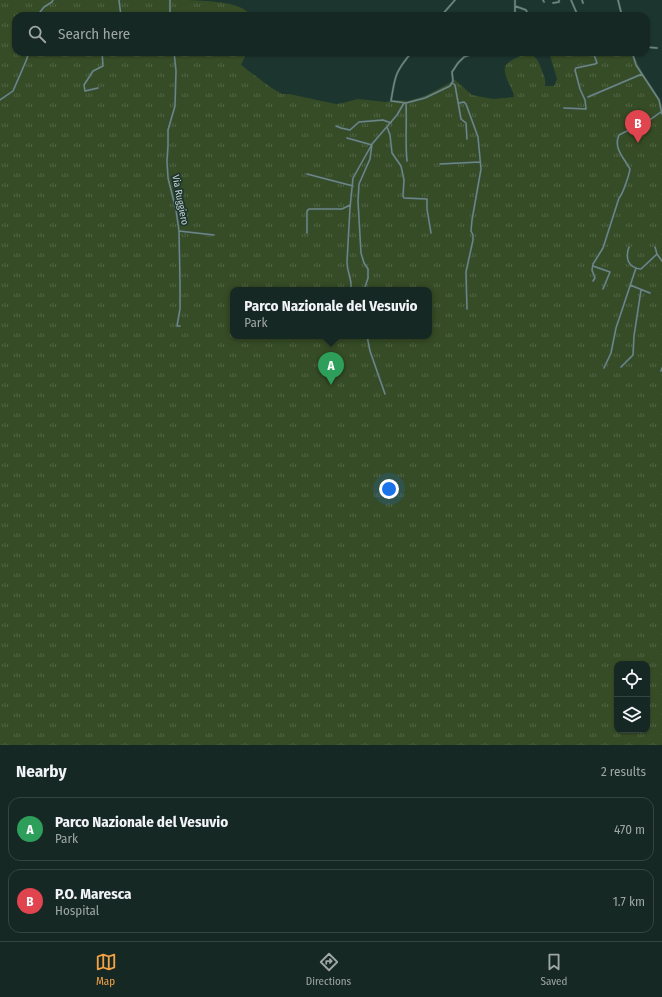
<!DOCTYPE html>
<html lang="en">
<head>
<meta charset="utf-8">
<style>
	body { margin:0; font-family:"Fira Sans Condensed",sans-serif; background:#233430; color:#f1f3f6 }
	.controls { position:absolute; right:12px; bottom:12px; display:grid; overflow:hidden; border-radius:8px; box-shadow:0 1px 3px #0004 }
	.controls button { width:36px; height:36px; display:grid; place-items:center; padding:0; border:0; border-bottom:1px solid #354441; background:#162823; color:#f1f3f6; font:20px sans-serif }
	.you { position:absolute; left:389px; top:489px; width:14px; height:14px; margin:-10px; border:3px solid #fff; border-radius:50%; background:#1a73e8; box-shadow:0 0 0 6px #1a73e833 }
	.badge { display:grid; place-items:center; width:26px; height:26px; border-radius:50%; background:#f5a345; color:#fff; font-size:13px; font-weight:700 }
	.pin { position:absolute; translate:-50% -33px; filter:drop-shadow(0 1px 2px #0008) }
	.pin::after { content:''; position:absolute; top:21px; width:14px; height:12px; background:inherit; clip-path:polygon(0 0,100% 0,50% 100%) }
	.popup { position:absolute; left:230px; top:287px; width:202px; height:52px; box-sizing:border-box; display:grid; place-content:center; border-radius:8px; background:#162823; filter:drop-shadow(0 1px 3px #0005); font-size:13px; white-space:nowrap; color:#9ea6a6 }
	.popup b { font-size:15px; color:#f1f3f6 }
	.popup::after { content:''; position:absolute; left:50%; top:100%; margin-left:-8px; border:8px solid transparent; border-top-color:#162823 }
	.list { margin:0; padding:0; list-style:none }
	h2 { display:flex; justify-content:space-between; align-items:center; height:52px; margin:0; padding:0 16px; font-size:17px }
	h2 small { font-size:13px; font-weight:400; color:#9ea6a6 }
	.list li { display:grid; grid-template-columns:26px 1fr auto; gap:12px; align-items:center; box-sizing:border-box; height:64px; margin:0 8px 8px; padding:0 8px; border:1px solid #354441; border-radius:12px }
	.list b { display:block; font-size:15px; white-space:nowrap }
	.list p { margin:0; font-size:13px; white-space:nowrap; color:#9ea6a6 }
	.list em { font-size:13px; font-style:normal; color:#9ea6a6 }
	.icon { flex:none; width:22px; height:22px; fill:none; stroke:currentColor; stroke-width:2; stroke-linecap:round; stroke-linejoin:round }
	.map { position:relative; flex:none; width:662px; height:745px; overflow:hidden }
	.search { position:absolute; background:#162823; box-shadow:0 1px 3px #0004; left:12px; right:12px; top:12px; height:44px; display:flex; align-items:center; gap:10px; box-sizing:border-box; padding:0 14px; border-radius:12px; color:#9ea6a6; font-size:15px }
	.sheet { height:196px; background:#162823 }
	nav { display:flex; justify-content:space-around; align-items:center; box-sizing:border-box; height:56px; border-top:1px solid #354441; background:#162823; font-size:11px; color:#9ea6a6 }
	nav a { display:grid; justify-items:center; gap:2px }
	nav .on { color:#f5a345 }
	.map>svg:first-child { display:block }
</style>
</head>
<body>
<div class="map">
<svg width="662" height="745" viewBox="0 0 662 745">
	<defs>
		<pattern id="park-tufts" width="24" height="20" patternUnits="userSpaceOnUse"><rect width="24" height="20" fill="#364c26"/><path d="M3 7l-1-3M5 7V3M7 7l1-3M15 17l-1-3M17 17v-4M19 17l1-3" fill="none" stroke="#526544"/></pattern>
	</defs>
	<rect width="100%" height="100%" fill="#1d352f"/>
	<path fill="url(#park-tufts)" fill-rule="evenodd" d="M0,0H188C203,1 241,1 249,14L260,16H16V52H247L241,65L270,87L282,94H289L336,104L343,103L358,99L386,102L393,100L408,101L425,96L455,80L472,95L493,99L514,97C513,88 503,77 505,67C506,63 511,61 514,59C530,50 537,54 542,71C544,76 546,79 545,86H554L557,79L549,52H633C639,72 654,87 662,105V745H0ZM233,290H429V336H233ZM617,664H647V730H617Z"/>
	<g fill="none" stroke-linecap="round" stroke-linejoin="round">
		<g stroke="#3b504b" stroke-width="2.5">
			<path id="minor" d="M119,0L121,16
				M170,0V16
				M543,0L544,2
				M571,0L578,16
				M582,0L583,3
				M618,0L622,16
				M553,3L559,2V0
				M515,6L526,10L529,16
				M37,16L44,7L52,2L53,0
				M441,16L455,0
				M515,16V0
				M646,47L657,48
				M174,52L176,71L175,106L168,130V146L167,161L168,178L176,210L179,231L180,282V309L177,326H180
				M412,52C395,72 395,76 391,101L406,103L425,98L450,86L453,81L452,72L458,63L464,57L478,52
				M632,52L636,65L659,100L662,114
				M452,83L455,85L461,119L466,123L467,139
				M98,88L85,91L84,85L93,71L103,66L102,52
				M588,97L642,74
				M0,100L13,91L26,61L29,52
				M406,103C407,123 405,142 407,161
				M459,103L464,102L466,104L478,137L481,169L472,220L471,231L473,235V240L466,272L467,309
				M564,108L586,109L585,100L580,89L575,70L576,68L595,64L597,63L593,52
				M336,126L341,128L350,130L359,122L383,120L391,123
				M387,127L390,135L392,153L401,166L404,180L403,196L404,198L427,199V209L431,233
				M347,138L372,145
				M440,164L480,162
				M307,174L353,186
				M179,231L214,235
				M307,233V211L309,209H342L350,205
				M629,247C625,258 628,268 641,269L657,254
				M655,247L657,254L662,261
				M593,266L610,272L603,289
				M593,281L595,278L592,270L593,264L603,248L619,198C623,194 629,175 630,169C624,158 613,148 619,135L651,119L661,112
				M630,285L650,293
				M351,288C352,278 347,273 347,262L350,208L353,178L371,146
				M364,290L368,278V269L364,263L361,253L358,201L359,184L370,159L372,144L397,115L404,103
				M367,336L370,351L385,394
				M621,367L633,355L634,336L641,290
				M604,368L611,353L616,328L636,268
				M661,371L662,368"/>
		</g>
		<use href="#minor" stroke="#6c8780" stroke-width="1.5"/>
	</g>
	<g text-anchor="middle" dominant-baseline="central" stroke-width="3.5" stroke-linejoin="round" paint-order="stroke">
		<g font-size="10" fill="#c7d5d1" stroke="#1d352f">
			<text transform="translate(180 200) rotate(79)">Via Ruggiero</text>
		</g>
	</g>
</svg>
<div class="controls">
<button><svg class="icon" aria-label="locate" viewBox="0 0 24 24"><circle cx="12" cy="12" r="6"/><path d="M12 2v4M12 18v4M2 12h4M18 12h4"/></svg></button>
<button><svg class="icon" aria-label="layers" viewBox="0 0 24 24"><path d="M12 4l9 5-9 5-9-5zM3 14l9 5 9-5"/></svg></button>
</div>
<div class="you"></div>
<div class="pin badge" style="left:331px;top:385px;background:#2e9e5b">A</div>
<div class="popup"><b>Parco Nazionale del Vesuvio</b>Park</div>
<div class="pin badge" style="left:638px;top:143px;background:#e0444e">B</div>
<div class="search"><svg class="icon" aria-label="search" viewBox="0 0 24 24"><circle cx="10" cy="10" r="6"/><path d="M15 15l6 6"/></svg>Search here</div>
</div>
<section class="sheet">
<h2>Nearby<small>2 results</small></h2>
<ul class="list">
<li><span class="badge" style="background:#2e9e5b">A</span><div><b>Parco Nazionale del Vesuvio</b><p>Park</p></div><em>470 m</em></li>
<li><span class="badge" style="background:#e0444e">B</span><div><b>P.O. Maresca</b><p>Hospital</p></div><em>1.7 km</em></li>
</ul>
</section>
<nav>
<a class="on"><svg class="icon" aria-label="map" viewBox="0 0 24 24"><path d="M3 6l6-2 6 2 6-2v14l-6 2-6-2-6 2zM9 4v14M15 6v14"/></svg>Map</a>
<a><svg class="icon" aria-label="directions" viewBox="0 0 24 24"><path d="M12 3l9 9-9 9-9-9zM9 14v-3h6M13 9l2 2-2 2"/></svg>Directions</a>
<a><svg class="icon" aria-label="saved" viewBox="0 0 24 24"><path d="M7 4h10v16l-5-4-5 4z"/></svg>Saved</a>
</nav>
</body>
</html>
